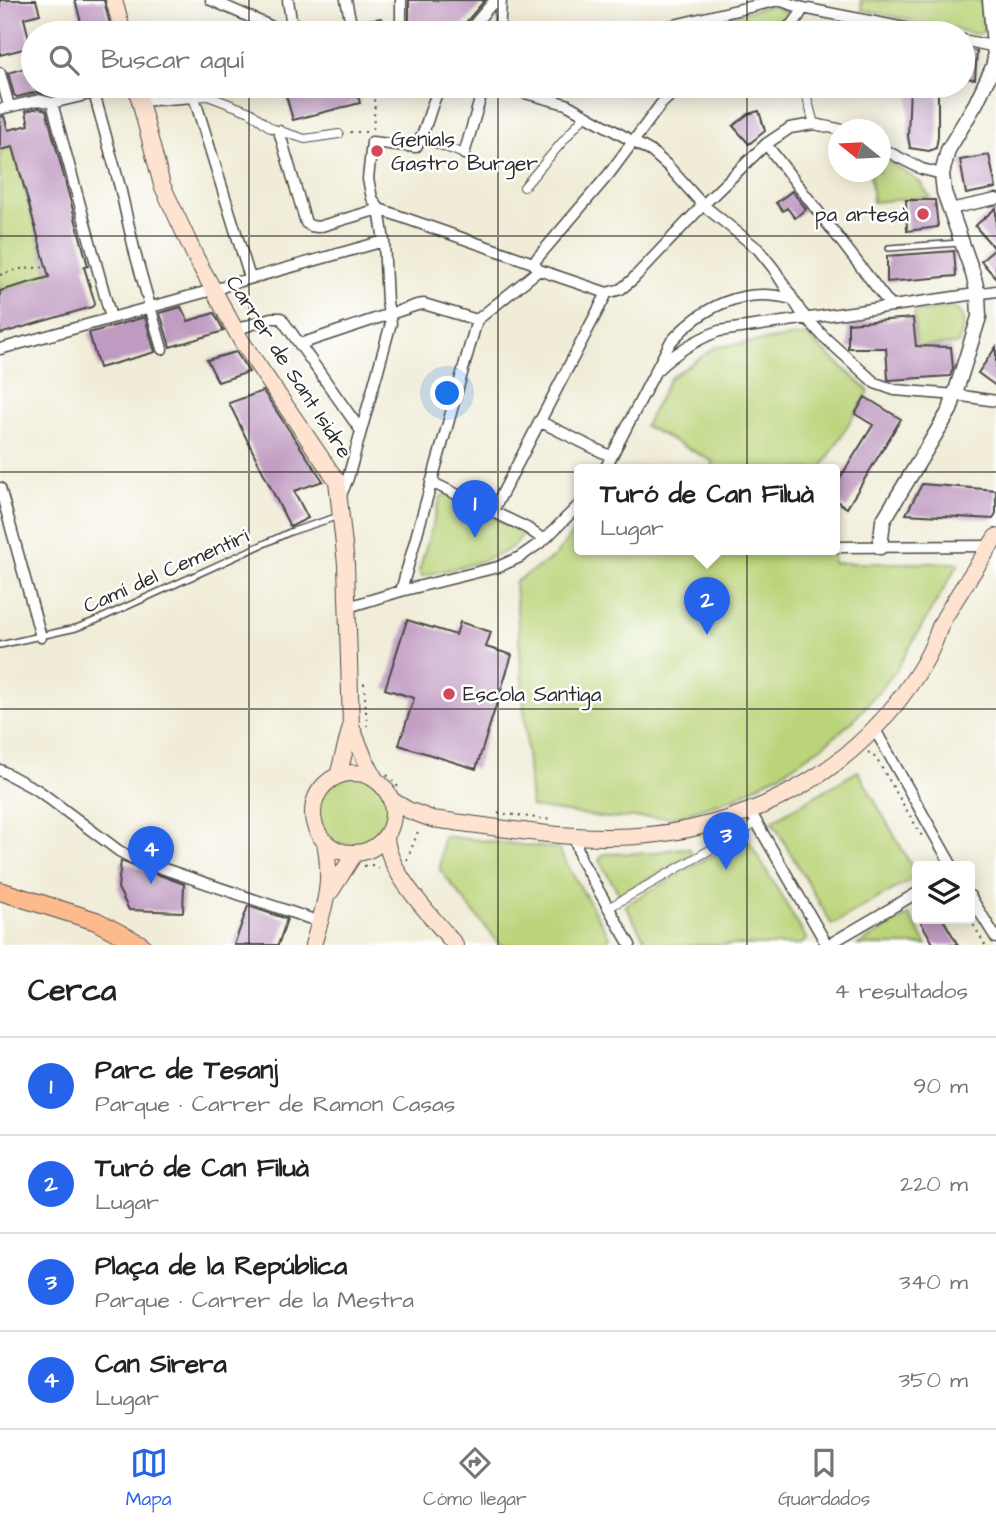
<!DOCTYPE html>
<html lang="es">
<head>
<meta charset="utf-8">
<style>
	body { margin:0; font-family:"Architects Daughter",sans-serif; background:#f2f2f2; color:#222 }
	.controls { position:absolute; right:21px; bottom:21px; display:grid; overflow:hidden; border-radius:7px; box-shadow:0 4px 18px #0003 }
	.controls button { width:63px; height:63px; display:grid; place-items:center; padding:0; border:0; border-bottom:2px solid #e0e0e0; background:#fff; color:#222; font:35px sans-serif }
	.compass { position:absolute; left:828px; top:119px; width:63px; height:63px; border-radius:50%; background:#fff; box-shadow:0 4px 18px #0003; rotate:288deg }
	.you { position:absolute; left:448px; top:394px; width:24px; height:24px; margin:-18px; border:5px solid #fff; border-radius:50%; background:#1a73e8; box-shadow:0 0 0 10px #1a73e833 }
	.badge { display:grid; place-items:center; width:46px; height:46px; border-radius:50%; background:#2563eb; color:#fff; font-size:23px; font-weight:700 }
	.pin { position:absolute; translate:-50% -58px; filter:drop-shadow(0 2px 4px #0008) }
	.pin::after { content:''; position:absolute; top:37px; width:24px; height:21px; background:inherit; clip-path:polygon(0 0,100% 0,50% 100%) }
	.popup { position:absolute; left:574px; top:464px; width:266px; height:91px; box-sizing:border-box; display:grid; place-content:center; border-radius:7px; background:#fff; filter:drop-shadow(0 2px 5px #0005); font-size:23px; white-space:nowrap; color:#767676 }
	.popup b { font-size:26px; color:#222 }
	.popup::after { content:''; position:absolute; left:50%; top:100%; margin-left:-14px; border:14px solid transparent; border-top-color:#fff }
	.list { margin:0; padding:0; list-style:none }
	h2 { display:flex; justify-content:space-between; align-items:center; height:91px; margin:0; padding:0 28px; font-size:30px }
	h2 small { font-size:23px; font-weight:400; color:#767676 }
	.list li { display:grid; grid-template-columns:46px 1fr auto; gap:21px; align-items:center; box-sizing:border-box; height:98px; padding:0 28px; border-top:2px solid #e0e0e0 }
	.list b { display:block; font-size:26px; white-space:nowrap }
	.list p { margin:0; font-size:23px; white-space:nowrap; color:#767676 }
	.list em { font-size:23px; font-style:normal; color:#767676 }
	.icon { flex:none; width:38px; height:38px; fill:none; stroke:currentColor; stroke-width:2; stroke-linecap:round; stroke-linejoin:round }
	.map { position:relative; flex:none; width:996px; height:945px; overflow:hidden }
	.search { position:absolute; background:#fff; box-shadow:0 4px 18px #0003; left:21px; right:21px; top:21px; height:77px; display:flex; align-items:center; gap:18px; box-sizing:border-box; padding:0 24px; border-radius:38px; color:#767676; font-size:26px }
	.sheet { height:483px; background:#fff }
	nav { display:flex; justify-content:space-around; align-items:center; box-sizing:border-box; height:98px; border-top:2px solid #e0e0e0; background:#fff; font-size:19px; color:#767676 }
	nav a { display:grid; justify-items:center; gap:4px }
	nav .on { color:#2563eb }
	.map>svg:first-child { display:block }
</style>
</head>
<body>
<div class="map">
<svg width="996" height="945" viewBox="0 0 996 945">
	<rect width="100%" height="100%" fill="#fff"/>
	<filter id="ink" filterUnits="userSpaceOnUse"><feTurbulence type="fractalNoise" baseFrequency=".0143" numOctaves="2"/><feDisplacementMap in="SourceGraphic" scale="14" xChannelSelector="R" yChannelSelector="G"/><feConvolveMatrix kernelMatrix="1 2 1 2 8 2 1 2 1" color-interpolation-filters="sRGB"/></filter>
	<filter id="wash" filterUnits="userSpaceOnUse"><feTurbulence type="fractalNoise" baseFrequency=".00686" numOctaves="4" result="noise"/><feDisplacementMap in="SourceGraphic" scale="28" xChannelSelector="R" yChannelSelector="G"/><feGaussianBlur stdDeviation="1.57" result="paint"/><feColorMatrix in="noise" values="0 0 0 0 0 0 0 0 0 0 0 0 0 0 0 0 0 1.4 0 .05"/><feComposite in="paint" operator="in"/></filter>
	<g filter="url(#wash)">
		<rect width="100%" height="100%" fill="#f0ecd7"/>
		<path fill="#bbd47a" stroke="#738052" stroke-width="2" d="M861,0H981L984,29L981,34H977L862,10Z
			M771,6L788,12L779,25L743,33H727L721,17Z
			M13,147L49,277L0,291V150Z
			M881,157L920,182L930,197L873,202L870,172H880Z
			M953,307C969,318 963,328 958,344L916,346L914,313Z
			M806,335L869,391L821,469H710L714,462L645,426L670,378L716,347Z
			M447,495L523,533C514,560 448,569 422,576L419,571L441,496Z
			M579,525V549H833V563H959L895,672L854,720L824,745L785,771L734,798L674,817L607,818L531,807L515,582L554,557Z
			M858,771L917,876L832,925L772,821Z
			M313 813a40 40 0 1 1 80 0a40 40 0 1 1-80 0Z
			M443,836L558,849L610,938L598,945H500L440,870Z
			M746,836L807,940L799,945H648L625,905Z
			M681,848L690,849L691,854L620,895L599,861L603,854L651,853Z
			M909,915L927,945H858Z"/>
		<g id="blocks">
			<path fill="#bf9ac1" d="M0,0H36L40,14L24,18L31,47L0,55Z
				M75,0H104L112,33H84Z
				M409,0H485L461,28L459,33H409Z
				M381,18L383,33H361L358,21Z
				M963,50L977,51L975,79L963,78Z
				M33,66V86H65V90L47,94L37,92L17,97L14,95L8,73Z
				M313,86H355L360,103L293,120L285,92Z
				M910,86H938V137L936,148L929,151L910,148L908,136Z
				M39,108L46,110L88,266L84,267L95,303L92,307L0,334V291L49,277L13,147L0,150V117L4,116L8,130L29,125L26,111Z
				M759,111L765,131L749,144L733,126L748,114Z
				M989,155L996,188L966,194L960,160Z
				M792,191L806,209L795,218L787,208L783,211L776,203Z
				M906,200H935L938,227L907,231Z
				M996,208V278L981,261L995,249L975,226Z
				M954,251L956,276L887,282V256Z
				M181,307L188,321L214,313L224,331L170,347L160,313Z
				M145,317L155,352L99,368L89,333Z
				M913,318L916,346L951,347L953,368L950,376L890,380L888,379L886,348H848V323Z
				M996,347V386L978,373Z
				M236,352L249,372L218,382L207,360Z
				M263,391L323,481L294,491L308,518L290,527L229,403Z
				M865,397L901,419L847,508L835,500V486L873,425L855,414Z
				M922,484L996,490V513L993,519L906,514Z
				M407,620L456,635L460,622L491,632L486,647L512,655L476,769L399,745L414,698L385,689Z
				M121,861L184,884L183,912L129,910L118,888Z
				M248,906L287,919L278,945H234Z
				M919,919H943L958,945H934Z"/>
		</g>
	</g>
	<g filter="url(#ink)">
		<use href="#blocks" fill-opacity="0" stroke="#494845" stroke-width="2"/>
		<g fill="none" stroke-linecap="round" stroke-linejoin="round">
			<g stroke="#494845" stroke-width="8">
				<path id="service" d="M889,248L959,243
					M0,645L76,628L97,620L290,532L339,516"/>
			</g>
			<g stroke="#494845" stroke-width="10">
				<path id="pedestrian" d="M804,86L814,124
					M194,97L208,96L250,112L271,128L305,139L339,134
					M421,138L464,154
					M524,187L586,114
					M608,908L757,823"/>
			</g>
			<g stroke="#494845" stroke-width="13">
				<path id="minor" d="M211,0L286,33
					M288,0L293,33
					M346,0L353,33
					M778,0L803,8L930,33
					M401,33V0
					M467,33L495,0
					M499,33L501,0
					M641,33L779,0
					M774,33C789,29 797,22 803,8
					M963,40L996,47
					M0,73L9,106
					M499,86L566,104L652,152L668,166L703,205L758,249L774,269L801,312L823,336L875,383L895,390L956,395L996,401
					M94,93L120,187L135,253L162,349
					M551,99L557,86
					M140,101L194,97L250,278
					M52,103L111,318
					M0,109L39,100L52,103L124,86
					M279,131L306,223L311,226L318,227L379,209
					M766,144L891,306
					M880,148L922,169L942,174
					M464,154L484,86
					M379,209L533,263L539,270L607,293
					M950,209L996,199
					M533,263L609,174L661,104L680,86
					M227,285L384,241
					M235,330L271,318H281L361,431
					M300,344L417,305L424,304L477,320
					M0,349L223,287
					M657,370C676,352 695,340 719,331L996,291
					M539,421L610,456
					M605,469L670,343C701,307 743,286 791,299
					M431,482L527,528L544,540
					M0,488L41,637
					M341,495L348,478L391,323L387,302L384,241L379,209L372,198L368,179L372,142L416,147C428,129 429,105 441,86
					M493,511L607,293L621,289L632,280L703,205L766,144L790,128L814,124L843,130
					M839,547L990,546
					M401,591L477,320L539,270
					M348,607L401,591L498,567L520,557L544,540L579,505
					M874,728L952,866
					M0,770L39,791L119,851L132,858L320,922
					M750,811L827,945
					M574,835L581,860L630,945
					M970,896L996,938
					M828,945L917,893"/>
			</g>
			<g stroke="#494845" stroke-width="17">
				<path id="tertiary" d="M880,547L883,521L950,410L979,317L978,294L973,274L944,192L942,174L948,150L976,103L993,67L995,58L990,0"/>
			</g>
			<g stroke="#494845" stroke-width="18">
				<path id="secondary" d="M114,0L123,33
					M136,86L162,185L196,258L242,342L337,481L346,564L351,726L338,776
					M351,726L363,755L375,779
					M313 813a40 40 0 1 1 80 0a40 40 0 1 1-80 0Z
					M393,801L408,810L432,819C489,826 548,837 606,837C716,838 826,792 895,705C909,687 923,668 932,647C936,639 938,630 942,622C958,593 978,565 996,537
					M386,837C388,874 432,916 455,945
					M331,891L355,853
					M313,945C325,904 333,885 325,842"/>
			</g>
			<g stroke="#494845" stroke-width="20">
				<path id="trunk" d="M0,891L96,921L141,945"/>
			</g>
			<path stroke="#494845" stroke-width="2" stroke-dasharray="2 5" stroke-linecap="butt" d="M370,86L375,103L373,130
				M373,92L378,86
				M350,132H368
				M0,275L19,269L46,267
				M364,683L367,726
				M868,752L876,758L923,838
				M387,775L400,789
				M498,813L552,820
				M407,860L419,829
				M364,866L373,865L381,870
				M970,919L985,945"/>
			<use href="#service" stroke="#fff" stroke-width="5"/>
			<use href="#pedestrian" stroke="#fff" stroke-width="8"/>
			<use href="#minor" stroke="#fff" stroke-width="10"/>
			<use href="#tertiary" stroke="#fff" stroke-width="14"/>
			<use href="#secondary" stroke="#fee3d1" stroke-width="16"/>
			<use href="#trunk" stroke="#fcba8d" stroke-width="18"/>
		</g>
	</g>
	<path fill="none" stroke="#2b2b2b" stroke-width="2" stroke-opacity="0.55" d="M249,0V33M498,0V33M747,0V33M249,86V945M498,86V945M747,86V945M0,236H996M0,472H996M0,709H996"/>
	<g fill="#d1495b" stroke="#fff" stroke-width="2.5">
		<circle cx="377" cy="151" r="7"/>
		<circle cx="923" cy="214" r="7"/>
		<circle cx="449" cy="694" r="7"/>
	</g>
	<g text-anchor="middle" dominant-baseline="central" stroke-width="5" stroke-linejoin="round" paint-order="stroke">
		<g font-size="21" fill="#2b2b2b" stroke="#fff" text-anchor="start">
			<text x="391" y="139">Genials<tspan x="391" dy="24">Gastro Burger</tspan></text>
			<text x="909" y="214" text-anchor="end">pa artesà</text>
			<text x="463" y="694">Escola Santiga</text>
		</g>
		<g font-size="21" fill="#2b2b2b" stroke="#fff">
			<text transform="translate(289 367) rotate(57)">Carrer de Sant Isidre</text>
			<text transform="translate(166 571) rotate(-24)">Camí del Cementiri</text>
		</g>
	</g>
</svg>
<div class="controls">
<button><svg class="icon" aria-label="layers" viewBox="0 0 24 24"><path d="M12 4l9 5-9 5-9-5zM3 14l9 5 9-5"/></svg></button>
</div>
<svg class="compass" viewBox="-18 -18 36 36"><path d="M0-13l5 13h-10z" fill="#e53935"/><path d="M0 13l5-13h-10z" fill="#767676"/></svg>
<div class="you"></div>
<div class="pin badge" style="left:475px;top:538px">1</div>
<div class="pin badge" style="left:707px;top:635px">2</div>
<div class="popup"><b>Turó de Can Filuà</b>Lugar</div>
<div class="pin badge" style="left:726px;top:870px">3</div>
<div class="pin badge" style="left:151px;top:884px">4</div>
<div class="search"><svg class="icon" aria-label="search" viewBox="0 0 24 24"><circle cx="10" cy="10" r="6"/><path d="M15 15l6 6"/></svg>Buscar aquí</div>
</div>
<section class="sheet">
<h2>Cerca<small>4 resultados</small></h2>
<ul class="list">
<li><span class="badge">1</span><div><b>Parc de Tesanj</b><p>Parque · Carrer de Ramon Casas</p></div><em>90 m</em></li>
<li><span class="badge">2</span><div><b>Turó de Can Filuà</b><p>Lugar</p></div><em>220 m</em></li>
<li><span class="badge">3</span><div><b>Plaça de la República</b><p>Parque · Carrer de la Mestra</p></div><em>340 m</em></li>
<li><span class="badge">4</span><div><b>Can Sirera</b><p>Lugar</p></div><em>350 m</em></li>
</ul>
</section>
<nav>
<a class="on"><svg class="icon" aria-label="map" viewBox="0 0 24 24"><path d="M3 6l6-2 6 2 6-2v14l-6 2-6-2-6 2zM9 4v14M15 6v14"/></svg>Mapa</a>
<a><svg class="icon" aria-label="directions" viewBox="0 0 24 24"><path d="M12 3l9 9-9 9-9-9zM9 14v-3h6M13 9l2 2-2 2"/></svg>Cómo llegar</a>
<a><svg class="icon" aria-label="saved" viewBox="0 0 24 24"><path d="M7 4h10v16l-5-4-5 4z"/></svg>Guardados</a>
</nav>
</body>
</html>
